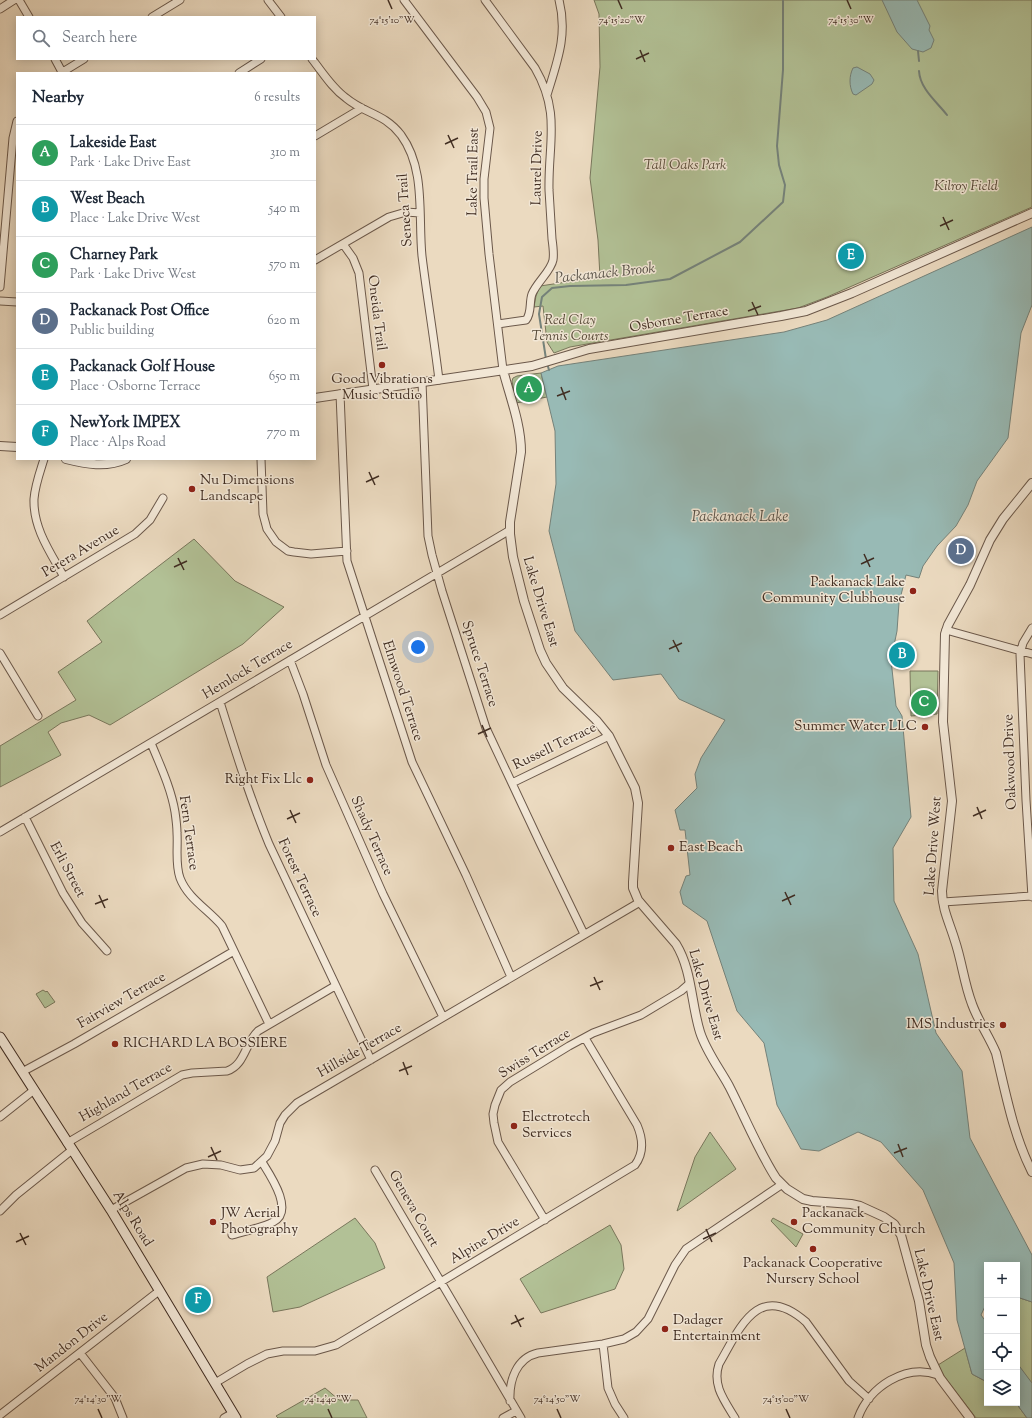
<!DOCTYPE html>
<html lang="en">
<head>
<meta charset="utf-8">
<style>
	body { margin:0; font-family:"Sorts Mill Goudy",serif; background:#f2f2f3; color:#1f2937 }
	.controls { position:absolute; right:12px; bottom:12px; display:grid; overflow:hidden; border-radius:0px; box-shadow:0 2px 10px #0003 }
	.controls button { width:36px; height:36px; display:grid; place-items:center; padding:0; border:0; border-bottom:1px solid #e0e1e3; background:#fff; color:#1f2937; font:20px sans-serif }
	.you { position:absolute; left:418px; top:647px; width:14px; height:14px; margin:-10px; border:3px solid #fff; border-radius:50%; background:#1a73e8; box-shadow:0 0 0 6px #1a73e833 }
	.badge { display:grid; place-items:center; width:26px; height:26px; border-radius:50%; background:#2563eb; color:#fff; font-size:13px; font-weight:700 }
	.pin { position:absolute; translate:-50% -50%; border:2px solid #fff; box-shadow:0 1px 4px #0006 }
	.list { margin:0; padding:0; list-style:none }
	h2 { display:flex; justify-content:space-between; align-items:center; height:52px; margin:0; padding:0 16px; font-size:17px }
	h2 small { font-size:13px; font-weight:400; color:#747a83 }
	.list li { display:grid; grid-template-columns:26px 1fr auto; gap:12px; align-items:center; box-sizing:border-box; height:56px; padding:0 16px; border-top:1px solid #e0e1e3 }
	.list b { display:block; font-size:15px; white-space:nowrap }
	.list p { margin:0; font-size:13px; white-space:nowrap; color:#747a83 }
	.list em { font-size:13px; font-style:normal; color:#747a83 }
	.icon { flex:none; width:22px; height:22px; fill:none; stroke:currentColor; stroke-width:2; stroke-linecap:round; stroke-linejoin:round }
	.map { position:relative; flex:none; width:1032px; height:1418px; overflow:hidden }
	.search { position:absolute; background:#fff; box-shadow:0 2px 10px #0003; left:16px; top:16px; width:300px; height:44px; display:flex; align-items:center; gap:10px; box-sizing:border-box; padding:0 14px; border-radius:0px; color:#747a83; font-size:15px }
	.panel { position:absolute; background:#fff; box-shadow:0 2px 10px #0003; left:16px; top:72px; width:300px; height:388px; border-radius:0px }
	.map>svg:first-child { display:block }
</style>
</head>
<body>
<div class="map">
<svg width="1032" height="1418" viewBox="0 0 1032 1418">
	<rect width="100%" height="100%" fill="#ebdac0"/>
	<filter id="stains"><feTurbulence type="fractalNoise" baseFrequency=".005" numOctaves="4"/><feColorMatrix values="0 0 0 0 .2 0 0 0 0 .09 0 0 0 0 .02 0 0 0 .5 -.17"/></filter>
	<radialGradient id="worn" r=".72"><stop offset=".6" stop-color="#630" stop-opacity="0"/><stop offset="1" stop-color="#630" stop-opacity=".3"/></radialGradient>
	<path fill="#b2c196" stroke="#79775c" d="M594,0H1032V207L827,297L798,308L587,344L570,347L554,353L547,342L543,306L534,307L536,296L540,286L600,277L598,240L590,178L600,67L599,14Z
		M541,373L547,397L516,403L512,381L513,378L517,376Z
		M194,539L235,581L284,607L243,644L110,725L89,715L61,723L48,732L61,755L0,787V746L76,700L58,672L102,642L87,621Z
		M910,671H938L937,714L911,716Z
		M43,990L46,992L47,991L55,1002L45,1008L36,994Z
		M710,1132L736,1169L677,1211L695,1157Z
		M355,1218L375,1243L385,1268L300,1307L273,1312L267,1277Z
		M773,1218L803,1234L796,1247L771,1221Z
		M610,1225L621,1245L624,1269L615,1289L541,1313L520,1279Z
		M1017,1297L1032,1302V1384L1017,1364Z
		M965,1348L972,1374L987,1382V1403H1016L1027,1418H976L944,1376L938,1365Z
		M325,1388L339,1400H358L367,1418H278L276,1416Z"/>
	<path fill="#98bab5" stroke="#75827a" d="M882,0H917L930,26L929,30L934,40L931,48L923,52L912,49L897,32Z
		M857,67L870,74L874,80L872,84L856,95L853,94C849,86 849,76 853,68Z
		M1032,227V305L1021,333L1008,438L977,481L968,505L956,526L937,546L923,566L919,578L906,575L899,603L897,631L891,660L896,706L902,716L911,817L893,848L894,901L918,954L936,1033L962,1071L970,1138L1032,1255V1302L1017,1297V1265H987V1302L981,1315L987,1323V1382L972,1374L957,1320L954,1263L923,1190L881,1142L858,1132L819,1151L801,1149L777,1105L764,1043L737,1011L707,921L683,904L680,892L686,876L690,875L685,830H680L675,810L697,788L695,774L701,758L725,720L679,699L661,674L613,680L575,631L549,531L556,484L555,431L541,373L558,366L784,332L827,320Z
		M1017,1363L1032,1383V1418H1027L1016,1403Z"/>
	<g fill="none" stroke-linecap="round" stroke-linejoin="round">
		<path stroke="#75827a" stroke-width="2" d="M918,51L919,61
			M919,71C920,89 937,102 947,115
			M546,359L539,314L542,297L552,288L570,286L626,285L670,279L740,242L783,202L785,185L779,165L777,146L783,70V0
			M547,363L549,370"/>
		<g stroke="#6b584a" stroke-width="9">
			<path id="minor" d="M19,0L29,17
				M268,0L281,17
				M404,0L477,97L486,112L490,128L484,179V198L489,254L503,370
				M485,0L535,68C561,113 548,143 549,190C550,206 551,223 552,239C553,246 554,254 553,260C551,271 537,282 532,294C529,302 532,313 526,320L498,324
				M0,9L14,0
				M152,17L180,0
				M55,59L62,72
				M312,59C323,73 332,88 346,98C365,114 384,113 401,135C426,169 418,216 422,256C427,297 434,338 439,380
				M61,73L84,59
				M239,73L261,59
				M547,95C557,62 568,35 559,0
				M315,136L362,108
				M343,244L353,258L359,273L373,389
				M315,260L389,217L406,212L420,213
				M0,287L13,138L17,121
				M0,301L17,302
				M422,382L428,536L432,555L442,591L486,728L540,843L584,934
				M340,394L347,561L412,762L466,875L511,977
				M44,459C40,472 35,485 34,499C33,528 50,552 64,577
				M261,459L263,514L267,529L276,542L288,551L294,552L311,554L347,551
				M0,615L135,534L150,520L163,498
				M1032,628L1023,643L1020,654L1026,800L1032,897
				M946,630L1032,654
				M0,653L38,716
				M290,660L303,694L326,765L383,894L443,1017
				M220,702C235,750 250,798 269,844L371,1060
				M151,743C160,765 171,788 175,812C176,819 177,826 177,833C178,848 175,864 180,878C188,899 209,910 222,926L269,1024
				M512,783L609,736
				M25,817L63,893L82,923L107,951
				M0,832L510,530
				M943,902L1032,896
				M22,1072L74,1044L234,951
				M0,1117L34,1090
				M67,1143L182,1075L192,1073L227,1071C245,1065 245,1043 258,1031L335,986
				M375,1170L521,1418
				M111,1210L186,1168L203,1164L221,1165L240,1170L254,1168L267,1156L275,1141L280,1123L285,1115L297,1103L640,902
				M0,1211L16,1195L72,1150
				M545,1220L498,1142L494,1123L493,1114L495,1105L501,1090L510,1082L569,1046L593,1033L641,1015L681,991L689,984
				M232,1235C244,1231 262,1228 273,1222C295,1211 270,1175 262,1162
				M603,1344L608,1388L615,1404L624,1418
				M80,1353L115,1398L123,1418
				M215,1383L247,1364L267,1354L283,1351H315L336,1345L635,1165C644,1153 643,1139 637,1125L585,1038
				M510,1401C509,1381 516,1358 538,1353L603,1344L624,1339L636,1332L648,1319L675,1265L686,1249L781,1185
				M0,1415L159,1291
				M224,1418L233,1413
				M503,1418L516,1411
				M735,1418C724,1400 712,1385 719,1364C740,1328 758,1280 806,1322L849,1381L869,1399
				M858,1418C869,1387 906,1363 938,1375"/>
		</g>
		<g stroke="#6b584a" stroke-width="10">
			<path id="tertiary" d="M503,370C510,397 521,424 521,452L510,522V534L513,557L524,601L540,650L546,663L563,688L596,720L609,736L635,788L638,803L633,882V888L638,900L676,944C692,970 691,1003 700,1032C706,1051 719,1068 729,1086C744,1115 758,1150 776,1178L787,1189L803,1199L812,1201L851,1204L860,1206L884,1217L894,1224L901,1235L919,1301L926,1345L930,1357L940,1378L970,1418
				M315,398L532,366L589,349L781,316L806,311L852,293L1032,213
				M0,446L17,447
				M66,459C86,464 106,468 126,459
				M1032,483L1003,519L990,540L970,585L948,625L945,634L943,722L952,801L942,891C942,909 950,924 955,941C962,962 964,983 972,1004C978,1021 989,1036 996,1053C1006,1094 1013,1134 1032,1172"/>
		</g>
		<g stroke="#402d22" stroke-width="11">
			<path id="secondary" d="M0,1037L111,1210L236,1418"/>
		</g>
		<use href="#minor" stroke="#f2e7d6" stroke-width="7"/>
		<use href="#tertiary" stroke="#f2e7d6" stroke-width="8"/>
		<use href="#secondary" stroke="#f2e7d6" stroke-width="9"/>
	</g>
	<path fill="none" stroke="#402d22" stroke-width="1.5" d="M388,0L392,9M618,0L622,9M847,0L851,9M640,50L645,62M636,59L649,53M448,135L454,148M445,144L458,138M943,217L949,230M940,226L953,220M752,302L758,315M748,311L761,306M561,387L566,400M557,396L570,391M369,472L375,485M366,482L379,476M864,554L870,567M178,558L184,570M861,564L874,558M174,567L187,561M673,640L679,652M669,649L682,643M482,725L487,737M478,734L491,728M977,807L982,819M290,810L296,823M973,816L986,810M287,819L300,813M785,892L791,905M99,895L105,908M782,901L795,895M95,904L108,899M594,977L600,990M590,986L603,981M403,1062L408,1075M399,1071L412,1066M898,1144L903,1157M211,1147L217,1160M894,1153L907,1148M208,1157L221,1151M706,1229L712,1242M20,1233L26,1245M703,1239L716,1233M16,1242L29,1236M515,1315L521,1327M511,1324L524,1318M98,1409L102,1418M328,1409L332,1418M557,1409L561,1418M786,1409L790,1418"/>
	<g fill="#8f2418" stroke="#f2e7d6" stroke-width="1.5">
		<circle cx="382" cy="365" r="4"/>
		<circle cx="192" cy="489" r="4"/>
		<circle cx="913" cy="591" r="4"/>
		<circle cx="925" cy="727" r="4"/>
		<circle cx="310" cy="780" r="4"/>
		<circle cx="671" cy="848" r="4"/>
		<circle cx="1003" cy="1025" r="4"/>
		<circle cx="115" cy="1044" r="4"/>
		<circle cx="514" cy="1126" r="4"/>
		<circle cx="213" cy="1222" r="4"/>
		<circle cx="794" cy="1222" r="4"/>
		<circle cx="813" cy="1249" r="4"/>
		<circle cx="665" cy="1329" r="4"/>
	</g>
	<g text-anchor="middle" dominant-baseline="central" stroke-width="3" stroke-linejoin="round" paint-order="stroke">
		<g font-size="14" font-style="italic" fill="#574b39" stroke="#f2e7d6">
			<text x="685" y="166">Tall Oaks Park</text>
			<text x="966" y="187">Kilroy Field</text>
			<text x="570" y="321">Red Clay<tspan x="570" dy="16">Tennis Courts</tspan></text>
		</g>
		<g font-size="14" fill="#402d22" stroke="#f2e7d6">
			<text transform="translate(538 168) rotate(-89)">Laurel Drive</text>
			<text transform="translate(474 172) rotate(-89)">Lake Trail East</text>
			<text transform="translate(406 210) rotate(-94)">Seneca Trail</text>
			<text transform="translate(376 313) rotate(83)">Oneida Trail</text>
			<text transform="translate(679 320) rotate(-10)">Osborne Terrace</text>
			<text transform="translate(81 552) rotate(-31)">Perera Avenue</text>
			<text transform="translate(540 602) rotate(73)">Lake Drive East</text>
			<text transform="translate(479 664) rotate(72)">Spruce Terrace</text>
			<text transform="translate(248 670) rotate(-31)">Hemlock Terrace</text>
			<text transform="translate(402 691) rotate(72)">Elmwood Terrace</text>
			<text transform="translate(555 747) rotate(-26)">Russell Terrace</text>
			<text transform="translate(1011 762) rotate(-92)">Oakwood Drive</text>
			<text transform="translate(188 833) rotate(82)">Fern Terrace</text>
			<text transform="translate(371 836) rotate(66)">Shady Terrace</text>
			<text transform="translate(934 846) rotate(-86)">Lake Drive West</text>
			<text transform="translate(67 870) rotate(62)">Erli Street</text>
			<text transform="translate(299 878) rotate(65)">Forest Terrace</text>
			<text transform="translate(705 995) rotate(74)">Lake Drive East</text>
			<text transform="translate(122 1001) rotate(-30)">Fairview Terrace</text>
			<text transform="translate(360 1051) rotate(-30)">Hillside Terrace</text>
			<text transform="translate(535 1054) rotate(-32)">Swiss Terrace</text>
			<text transform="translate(126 1093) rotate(-30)">Highland Terrace</text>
			<text transform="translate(413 1209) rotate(60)">Geneva Court</text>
			<text transform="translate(132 1219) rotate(58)">Alps Road</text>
			<text transform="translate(485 1241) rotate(-31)">Alpine Drive</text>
			<text transform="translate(928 1295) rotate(77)">Lake Drive East</text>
			<text transform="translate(72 1343) rotate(-38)">Mandon Drive</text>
		</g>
		<g font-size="14" fill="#402d22" stroke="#f2e7d6" text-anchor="start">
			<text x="382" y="380" text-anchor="middle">Good Vibrations<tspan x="382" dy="16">Music Studio</tspan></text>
			<text x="200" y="481">Nu Dimensions<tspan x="200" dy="16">Landscape</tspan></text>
			<text x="905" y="583" text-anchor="end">Packanack Lake<tspan x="905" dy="16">Community Clubhouse</tspan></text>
			<text x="917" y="727" text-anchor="end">Summer Water LLC</text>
			<text x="302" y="780" text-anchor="end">Right Fix Llc</text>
			<text x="679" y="848">East Beach</text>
			<text x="995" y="1025" text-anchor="end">IMS Industries</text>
			<text x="123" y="1044">RICHARD LA BOSSIERE</text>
			<text x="522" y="1118">Electrotech<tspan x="522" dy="16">Services</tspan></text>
			<text x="221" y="1214">JW Aerial<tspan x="221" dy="16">Photography</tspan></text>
			<text x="802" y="1214">Packanack<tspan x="802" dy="16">Community Church</tspan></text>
			<text x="813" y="1264" text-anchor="middle">Packanack Cooperative<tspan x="813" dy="16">Nursery School</tspan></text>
			<text x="673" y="1321">Dadager<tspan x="673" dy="16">Entertainment</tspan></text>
		</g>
		<g font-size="15" font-style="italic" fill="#565047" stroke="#f2e7d6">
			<text transform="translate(605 274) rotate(-6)">Packanack Brook</text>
			<text x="740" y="517">Packanack Lake</text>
		</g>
	</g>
	<g font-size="10" text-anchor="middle" fill="#402d22" stroke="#f2e7d6" stroke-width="3" stroke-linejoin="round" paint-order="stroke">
		<text x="392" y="23">74°15'10"W</text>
		<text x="622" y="23">74°15'20"W</text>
		<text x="851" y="23">74°15'30"W</text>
		<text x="98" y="1402">74°14'30"W</text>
		<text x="328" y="1402">74°14'40"W</text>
		<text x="557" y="1402">74°14'50"W</text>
		<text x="786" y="1402">74°15'00"W</text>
	</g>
	<rect width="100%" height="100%" filter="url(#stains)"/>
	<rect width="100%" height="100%" fill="url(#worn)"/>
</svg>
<div class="controls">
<button>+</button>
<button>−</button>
<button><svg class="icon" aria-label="locate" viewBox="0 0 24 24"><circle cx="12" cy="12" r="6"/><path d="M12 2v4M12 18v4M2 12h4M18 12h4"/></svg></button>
<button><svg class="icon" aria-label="layers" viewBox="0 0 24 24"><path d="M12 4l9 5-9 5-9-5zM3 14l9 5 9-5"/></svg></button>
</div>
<div class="you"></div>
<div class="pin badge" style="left:529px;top:389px;background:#2e9e5b">A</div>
<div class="pin badge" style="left:902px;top:655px;background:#0f9aa8">B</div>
<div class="pin badge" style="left:924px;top:703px;background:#2e9e5b">C</div>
<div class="pin badge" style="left:961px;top:551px;background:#5c6f8a">D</div>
<div class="pin badge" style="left:851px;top:256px;background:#0f9aa8">E</div>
<div class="pin badge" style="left:198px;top:1300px;background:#0f9aa8">F</div>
<div class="search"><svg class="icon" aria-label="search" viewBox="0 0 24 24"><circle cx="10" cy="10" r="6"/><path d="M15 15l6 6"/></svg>Search here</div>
<section class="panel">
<h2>Nearby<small>6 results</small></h2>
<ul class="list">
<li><span class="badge" style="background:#2e9e5b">A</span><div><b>Lakeside East</b><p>Park · Lake Drive East</p></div><em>310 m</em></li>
<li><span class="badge" style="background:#0f9aa8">B</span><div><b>West Beach</b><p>Place · Lake Drive West</p></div><em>540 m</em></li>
<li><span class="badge" style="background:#2e9e5b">C</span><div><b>Charney Park</b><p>Park · Lake Drive West</p></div><em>570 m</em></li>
<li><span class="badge" style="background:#5c6f8a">D</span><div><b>Packanack Post Office</b><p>Public building</p></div><em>620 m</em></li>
<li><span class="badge" style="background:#0f9aa8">E</span><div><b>Packanack Golf House</b><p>Place · Osborne Terrace</p></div><em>650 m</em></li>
<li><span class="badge" style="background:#0f9aa8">F</span><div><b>NewYork IMPEX</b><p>Place · Alps Road</p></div><em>770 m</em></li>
</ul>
</section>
</div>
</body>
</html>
